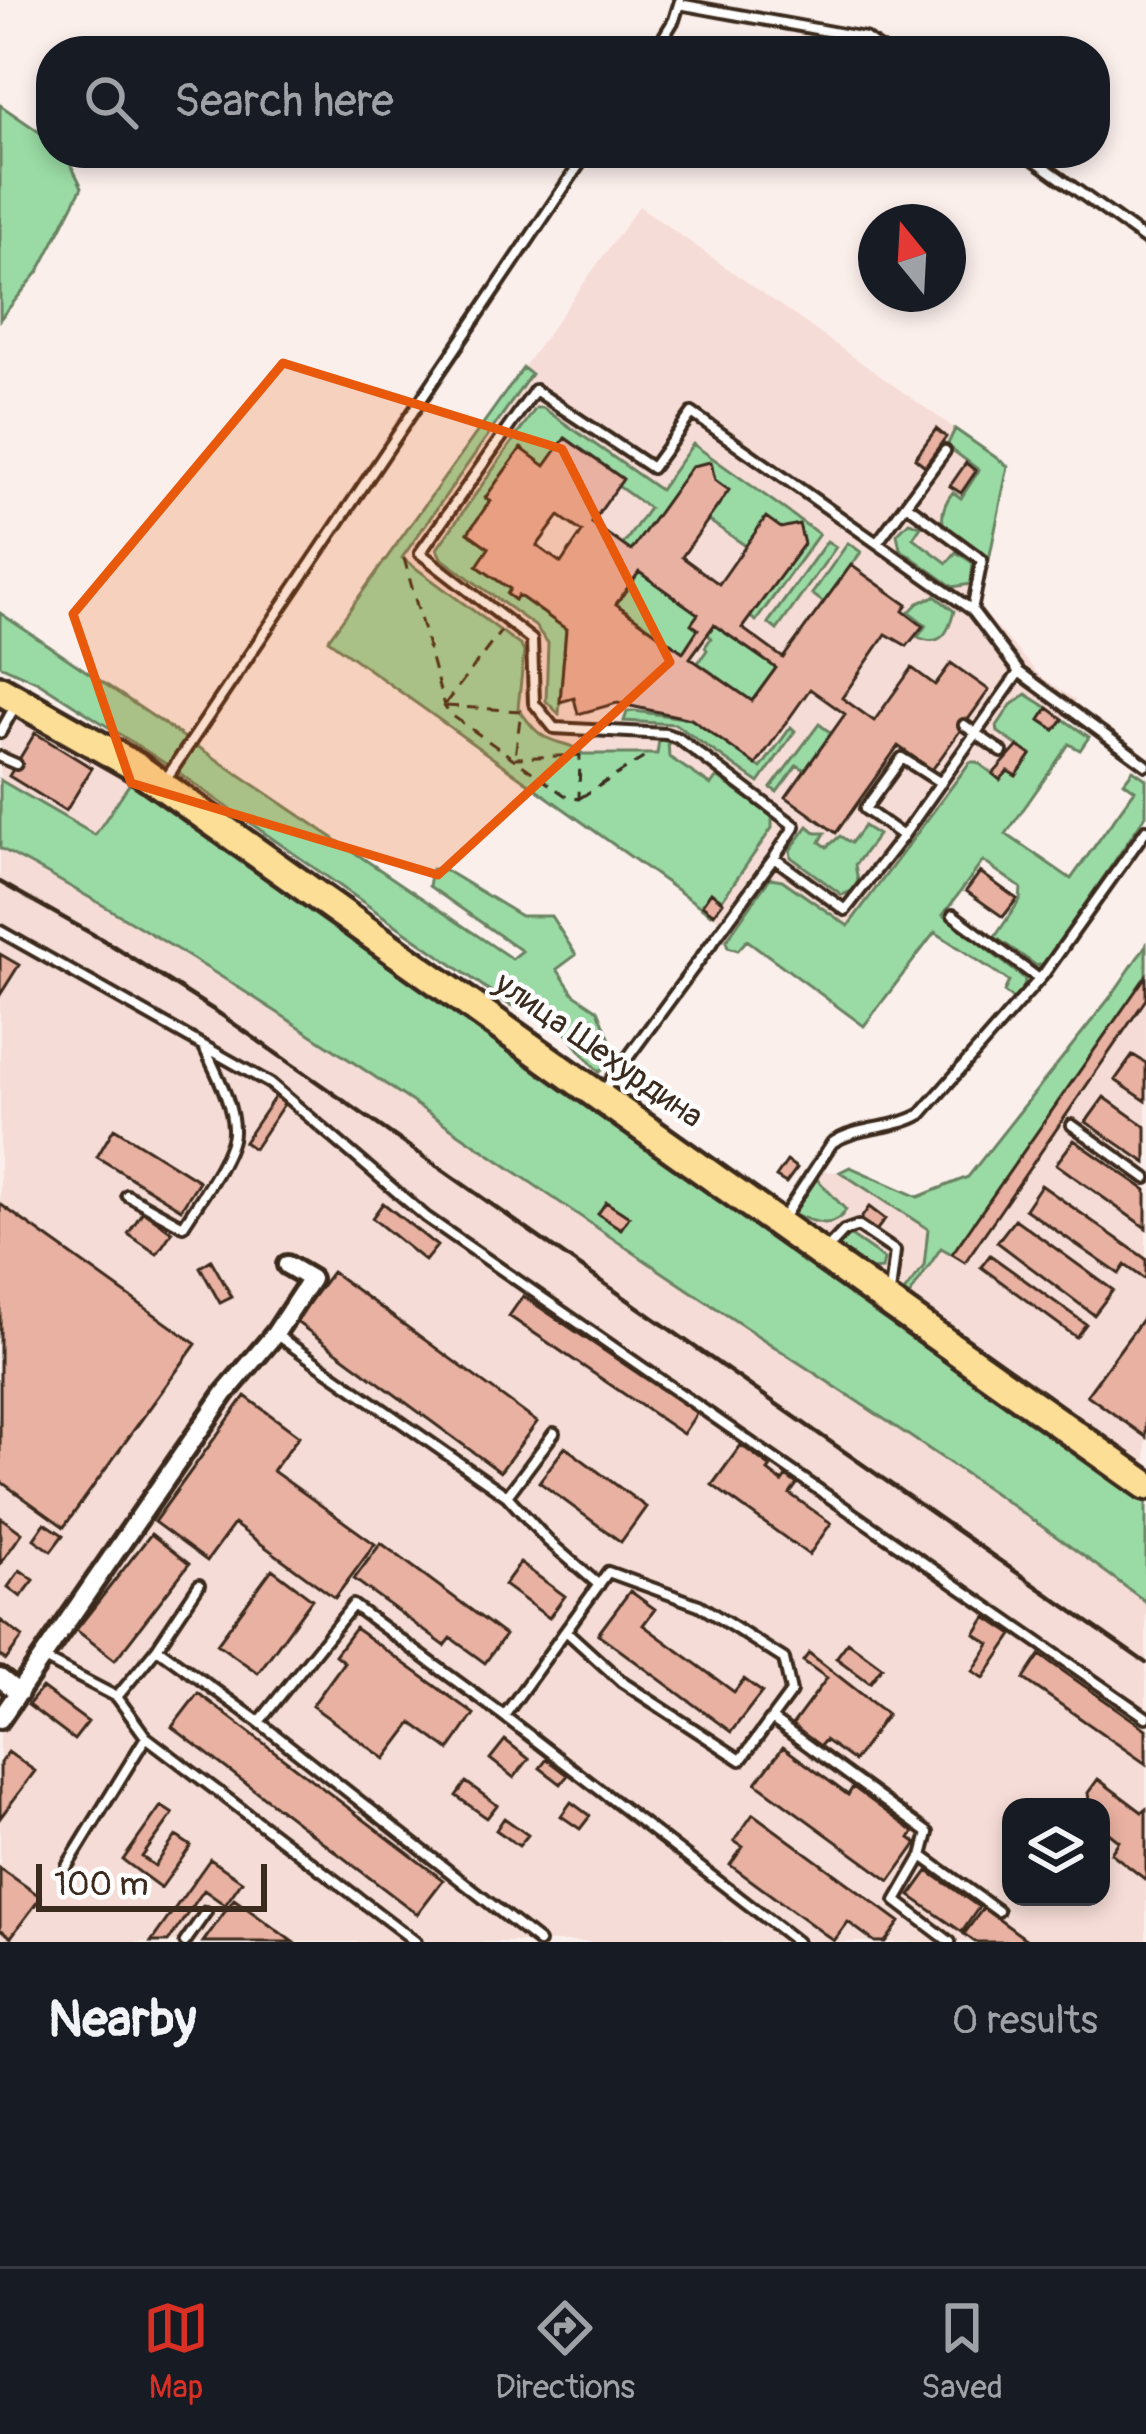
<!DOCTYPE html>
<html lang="en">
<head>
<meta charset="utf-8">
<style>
	body { margin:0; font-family:Pangolin,sans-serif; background:#242831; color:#f1f3f6 }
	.controls { position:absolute; right:36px; bottom:36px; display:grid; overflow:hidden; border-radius:24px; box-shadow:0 6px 18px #0003 }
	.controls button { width:108px; height:108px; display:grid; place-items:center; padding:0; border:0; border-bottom:3px solid #363941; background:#171b24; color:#f1f3f6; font:60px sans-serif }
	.compass { position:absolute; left:858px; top:204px; width:108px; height:108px; border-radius:50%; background:#171b24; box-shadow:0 6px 18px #0003; rotate:342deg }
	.scale { position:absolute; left:36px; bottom:30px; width:231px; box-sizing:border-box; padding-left:12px; border:6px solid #3b2a1e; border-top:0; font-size:33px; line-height:42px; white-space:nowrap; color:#3b2a1e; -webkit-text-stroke:9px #fff; paint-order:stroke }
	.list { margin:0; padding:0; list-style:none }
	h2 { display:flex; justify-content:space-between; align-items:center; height:156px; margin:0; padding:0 48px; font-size:51px }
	h2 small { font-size:39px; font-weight:400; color:#9ea1a6 }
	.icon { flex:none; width:66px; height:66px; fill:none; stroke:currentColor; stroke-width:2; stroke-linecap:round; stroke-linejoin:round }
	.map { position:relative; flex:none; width:1146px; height:1942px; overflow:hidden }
	.search { position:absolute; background:#171b24; box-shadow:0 6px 18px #0003; left:36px; right:36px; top:36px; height:132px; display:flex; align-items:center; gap:30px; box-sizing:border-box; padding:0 42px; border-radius:48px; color:#9ea1a6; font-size:45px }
	.sheet { height:324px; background:#171b24 }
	nav { display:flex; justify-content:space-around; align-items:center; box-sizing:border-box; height:168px; border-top:3px solid #363941; background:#171b24; font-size:33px; color:#9ea1a6 }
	nav a { display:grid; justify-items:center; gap:6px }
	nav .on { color:#d93025 }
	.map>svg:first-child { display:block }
</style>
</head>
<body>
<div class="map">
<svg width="1146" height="1942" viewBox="0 0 1146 1942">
	<rect width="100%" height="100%" fill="#fbefec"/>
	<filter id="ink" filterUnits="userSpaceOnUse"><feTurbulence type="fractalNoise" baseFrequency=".00833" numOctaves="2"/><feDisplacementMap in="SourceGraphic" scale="24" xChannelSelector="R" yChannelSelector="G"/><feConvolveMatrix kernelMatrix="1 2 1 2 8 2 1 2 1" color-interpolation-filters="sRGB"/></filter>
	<g filter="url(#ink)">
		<path fill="#f6dcd6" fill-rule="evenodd" d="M639,206L1008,466L979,607L1040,676L1076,700L997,813L863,941H748L328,640Z
			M0,708L130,783L95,835L0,780Z
			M0,848L64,882L306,1028L1043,1525L1146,1602V1942H0ZM1011,1807H1101V1897H1011Z
			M1146,976V1464L909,1296L942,1247L953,1253Z
			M824,1171L840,1172L929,1229L923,1248L924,1266L904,1292L792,1214Z"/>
		<path fill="#9adba5" stroke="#6a8262" stroke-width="3" d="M0,105L51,140V153H65L82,187L39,271L0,319Z
			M523,368L531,374L402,558L521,646L524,652L518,708C526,718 534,732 547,738C562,745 573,744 583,754H657L659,740L668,741L669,757L711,785L717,777L772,816V828L722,900L711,893L702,904L712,915L328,640Z
			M536,408H543L660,490L693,444L819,534L756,621L750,617L803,544L799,525L781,528L746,546L708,520L715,480L710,462L692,466L631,551L623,545L649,508L618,486L622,478L566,438L545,466L520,449L486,498L490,501L468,533L489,548L477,566L510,589L508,595L514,599L518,595L566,629L559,714L546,701L548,643L535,626L441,558L437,549Z
			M955,429L1008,466L989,560L944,528C940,514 944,503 953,492L961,498L979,470L947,446Z
			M909,522L921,526L913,538L947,563L956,552L973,563L971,584L953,587L900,549L897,534Z
			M827,541L836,547L777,630L768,623Z
			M848,543L861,552L824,603L812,594Z
			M639,572L698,614V629L683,652L616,604Z
			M935,596L954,611C949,632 941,648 918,637L926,625L909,612L918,603Z
			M0,613L512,959L522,951L429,886L432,869L445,870L521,916H551L576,955L557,969L574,994L598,1010L617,1057L599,1072C563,1034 565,1016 510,1005L163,762L38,682L0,665Z
			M714,625L776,668L752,701L698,663L707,650L705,647L711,638L708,634Z
			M1026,694L1048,708L1040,720L1054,730L1063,719L1089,737L1080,750L1069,744L1006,834L1071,879L1135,790L1124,782L1133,770L1146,779V815L1045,963L1037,966L995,937L1020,900L1021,888L983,861L943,915L1025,979L1024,990L1013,999L1004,992L1009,981L935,932L864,1026L747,940L738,950L728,947L726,941L770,878L782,880L848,926L970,762H977L1000,779L1008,771L1016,776L1031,755L998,732L997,726L1011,705Z
			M634,711L691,719L761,768L791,727L795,731L759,783L675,724L624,721L627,712Z
			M819,724L831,733L805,770L797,765L777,792L771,788Z
			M0,780L95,835L130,783L1075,1451L1146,1502V1602C984,1480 811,1373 643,1259C432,1116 226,968 0,848Z
			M808,826L816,833H825L820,842L827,847L840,836L851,843L864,826L878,835L855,865L858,881L852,891L842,895L791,857L790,850Z
			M1146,945V976L952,1254L941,1248L909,1296L904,1292L924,1266L928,1229L840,1172L850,1167L918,1197L968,1177L1112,995Z
			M817,1179L846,1210C832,1232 813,1221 792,1214Z
			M848,1234L884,1259L882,1269L871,1270L838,1247L842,1235Z"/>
		<path fill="#e9b1a1" stroke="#3b2a1e" stroke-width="3" fill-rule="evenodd" d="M936,429L946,437L925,466L915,458Z
			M565,438L623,479L592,523L631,551L692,466L711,462L715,480L729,490L682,557L719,584L766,517L781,528L799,524L804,544L742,628L783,658L851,565L907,605L903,611L923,626L907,646L886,634L842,698L874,721L912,668L935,685L951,663L989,690L932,770L898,746L836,833L786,797L845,714L810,689L756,765L691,719L617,703L578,714L574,698L560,702L566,629L518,595L515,600L507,594L510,589L477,566L489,548L468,533L490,501L485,498L521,448L545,466ZM559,516L582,532L561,563L537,546ZM639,572L698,614L691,624L698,629L683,652L616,604ZM714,625L776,668L752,701L690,658Z
			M966,463L976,471L961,493L950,486Z
			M1048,708L1063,719L1055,730L1040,720Z
			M35,733L92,768L66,811L9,776Z
			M1018,746L1031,755L1016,776L1008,771L1000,780L993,774Z
			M980,872L1017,899L1003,917L966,891Z
			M711,892L723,902L714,914L702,905Z
			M0,954L19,965L0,995Z
			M1146,976V999L965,1262L952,1254Z
			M1133,1055L1146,1063V1101L1115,1080Z
			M276,1095L286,1101L254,1149L244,1142Z
			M1104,1097L1146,1127V1163L1086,1122Z
			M114,1128L199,1181L181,1209L97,1157Z
			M1074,1140L1146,1190V1228L1056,1164Z
			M787,1161L797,1168L786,1183L776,1177Z
			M1041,1185L1146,1259V1280L1125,1265L1119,1274L1025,1209Z
			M606,1202L629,1217L621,1229L598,1214Z
			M383,1203L437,1246L425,1261L372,1218Z
			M0,1204L196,1344L64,1527L0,1481Z
			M869,1207L885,1219L876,1231L860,1220Z
			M143,1211L172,1232L157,1254L128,1234Z
			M1015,1219L1113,1290L1094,1315L997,1242Z
			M990,1255L1086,1324L1076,1337L981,1267Z
			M211,1260L232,1297L220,1303L200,1267Z
			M332,1272L537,1422L500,1472L295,1321Z
			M523,1296L697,1413L683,1434L509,1316Z
			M1143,1318L1146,1321V1437L1087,1395Z
			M245,1396L299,1436L273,1471L375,1544L335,1598L234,1524L207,1561L154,1522Z
			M741,1445L771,1467L768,1471L782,1482L786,1476L797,1484L790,1494L831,1523L809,1555L712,1485Z
			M565,1447L646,1507L621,1542L539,1482Z
			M0,1517L22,1533L0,1564Z
			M45,1523L63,1535L51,1551L34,1539Z
			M151,1534L189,1564L115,1660L76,1630Z
			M381,1543L505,1635L485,1663L451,1638L445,1646L354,1579Z
			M520,1563L565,1596L549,1618L504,1585Z
			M272,1569L312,1599L258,1673L217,1644Z
			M20,1570L34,1580L21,1597L8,1587Z
			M630,1591L655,1609L643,1625L734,1692L744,1679L762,1692L731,1732L598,1634Z
			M986,1617L1013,1635L984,1678L973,1671L990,1644L975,1634Z
			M0,1620L23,1637L6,1660L0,1656Z
			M355,1628L474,1714L449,1750L412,1723L385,1759L312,1706L344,1662L335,1655Z
			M848,1642L882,1667L870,1683L836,1658Z
			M809,1653L887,1714L854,1761L825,1740L820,1746L792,1725L827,1678L803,1661Z
			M1040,1655L1146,1729V1764L1024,1679Z
			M42,1688L88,1722L74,1740L28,1705Z
			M198,1693L443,1880L417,1914L172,1727Z
			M505,1740L529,1759L514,1778L490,1759Z
			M783,1747L848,1795L853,1787L914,1832L910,1838L917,1843L890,1881L756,1783Z
			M8,1752L35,1771L0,1818V1763Z
			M547,1759L568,1775L561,1784L540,1768Z
			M1098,1779L1142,1812L1146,1809V1880L1111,1853L1119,1841L1101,1827V1807H1090L1088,1793Z
			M466,1782L497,1805L487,1818L456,1796Z
			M571,1802L590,1816L580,1829L561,1816Z
			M161,1806L173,1814L142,1857L155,1866L176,1836L191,1846L161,1888L123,1860Z
			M753,1814L900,1922L885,1942H875L848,1922L834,1941L730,1865L743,1847L734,1841Z
			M504,1818L528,1835L519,1846L496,1830Z
			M210,1859L242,1881L225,1905L204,1890L168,1942H151Z
			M0,1868L41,1897L11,1937L0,1929Z
			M928,1871L979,1907L962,1932L910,1896Z
			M234,1899L293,1942H203Z
			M983,1908L1027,1940L1026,1942H975L964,1934Z"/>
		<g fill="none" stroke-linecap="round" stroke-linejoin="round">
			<g stroke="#3b2a1e" stroke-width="16">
				<path id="service" d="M679,4L865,38L883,51
					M655,51L674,20L680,1
					M1025,153L1146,240
					M906,504L982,560L972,610
					M877,543L945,451
					M1019,672L1146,765
					M964,725L1002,752
					M0,733L15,706
					M0,757L16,764
					M166,779L587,153
					M903,836L865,809L902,758L941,783
					M953,915L1039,979
					M0,931L271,1084L426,1217L1146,1717
					M601,1094L774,858L845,910L903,836L1019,672L972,610L692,413L652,468L535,390L420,553L532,640L534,703L554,728L666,734L678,738L795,826L774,858
					M1072,1125L1146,1178
					M127,1195L183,1226C196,1205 233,1155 233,1132C234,1105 216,1073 205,1049
					M781,1221L832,1143C859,1125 894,1130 921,1114L1043,975L1146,830
					M825,1251L844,1231L858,1226L895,1251L890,1293
					M275,1334L507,1496L548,1541L599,1585
					M507,1496L554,1433
					M157,1648L199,1585
					M44,1659L117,1697L146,1737L416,1942
					M117,1697L157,1648L259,1722L353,1605L504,1716L608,1572L699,1605L784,1659L791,1692L741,1760L622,1682L566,1631
					M504,1716L797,1942
					M773,1720L928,1833L922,1856L998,1911
					M259,1722L539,1942
					M922,1856L896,1901L950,1942
					M67,1866L146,1737
					M185,1942L206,1912"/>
			</g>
			<g stroke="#3b2a1e" stroke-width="26">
				<path id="minor" d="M0,1678L19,1693
					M0,1719L225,1393L275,1334L311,1279L287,1265"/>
			</g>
			<g stroke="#3b2a1e" stroke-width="36">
				<path id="primary" d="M0,690L136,767L1146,1485"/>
			</g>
			<path stroke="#3b2a1e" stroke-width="3" stroke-dasharray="12 9" stroke-linecap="butt" d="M404,558L444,706L450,714L566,796L579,799L580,755L515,758
				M445,704L501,631
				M446,706L521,711L515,757
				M580,798L648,755"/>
			<use href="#service" stroke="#fff" stroke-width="8"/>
			<use href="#minor" stroke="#fff" stroke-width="16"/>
			<use href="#primary" stroke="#fdde96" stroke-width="27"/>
			<path stroke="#3b2a1e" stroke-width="4.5" d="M0,882L110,944L220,1014L1146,1663"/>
		</g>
	</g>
	<path fill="#e8590c" fill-opacity="0.2" stroke="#e8590c" stroke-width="9" stroke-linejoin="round" d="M283,363L562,449L670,662L438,875L131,783L73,614Z"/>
	<g text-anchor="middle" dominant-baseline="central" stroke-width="9" stroke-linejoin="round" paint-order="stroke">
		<g font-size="33" fill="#3b2a1e" stroke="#fff">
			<text transform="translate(599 1050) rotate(35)">улица Шехурдина</text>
		</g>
	</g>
</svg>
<div class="controls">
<button><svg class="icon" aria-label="layers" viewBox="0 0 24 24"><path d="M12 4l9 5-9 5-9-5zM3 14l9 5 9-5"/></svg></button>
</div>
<svg class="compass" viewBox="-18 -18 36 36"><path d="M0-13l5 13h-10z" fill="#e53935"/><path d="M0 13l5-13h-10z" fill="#9ea1a6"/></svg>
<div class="scale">100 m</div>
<div class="search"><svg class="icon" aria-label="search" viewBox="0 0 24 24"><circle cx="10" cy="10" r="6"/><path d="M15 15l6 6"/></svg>Search here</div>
</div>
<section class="sheet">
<h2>Nearby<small>0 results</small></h2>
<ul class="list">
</ul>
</section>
<nav>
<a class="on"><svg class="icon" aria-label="map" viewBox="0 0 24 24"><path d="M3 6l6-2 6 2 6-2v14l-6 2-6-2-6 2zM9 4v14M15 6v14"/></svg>Map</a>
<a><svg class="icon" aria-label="directions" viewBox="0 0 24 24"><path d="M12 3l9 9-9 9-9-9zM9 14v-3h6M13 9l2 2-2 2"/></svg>Directions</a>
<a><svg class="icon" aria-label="saved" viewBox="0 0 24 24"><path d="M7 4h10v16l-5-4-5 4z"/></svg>Saved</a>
</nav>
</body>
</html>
